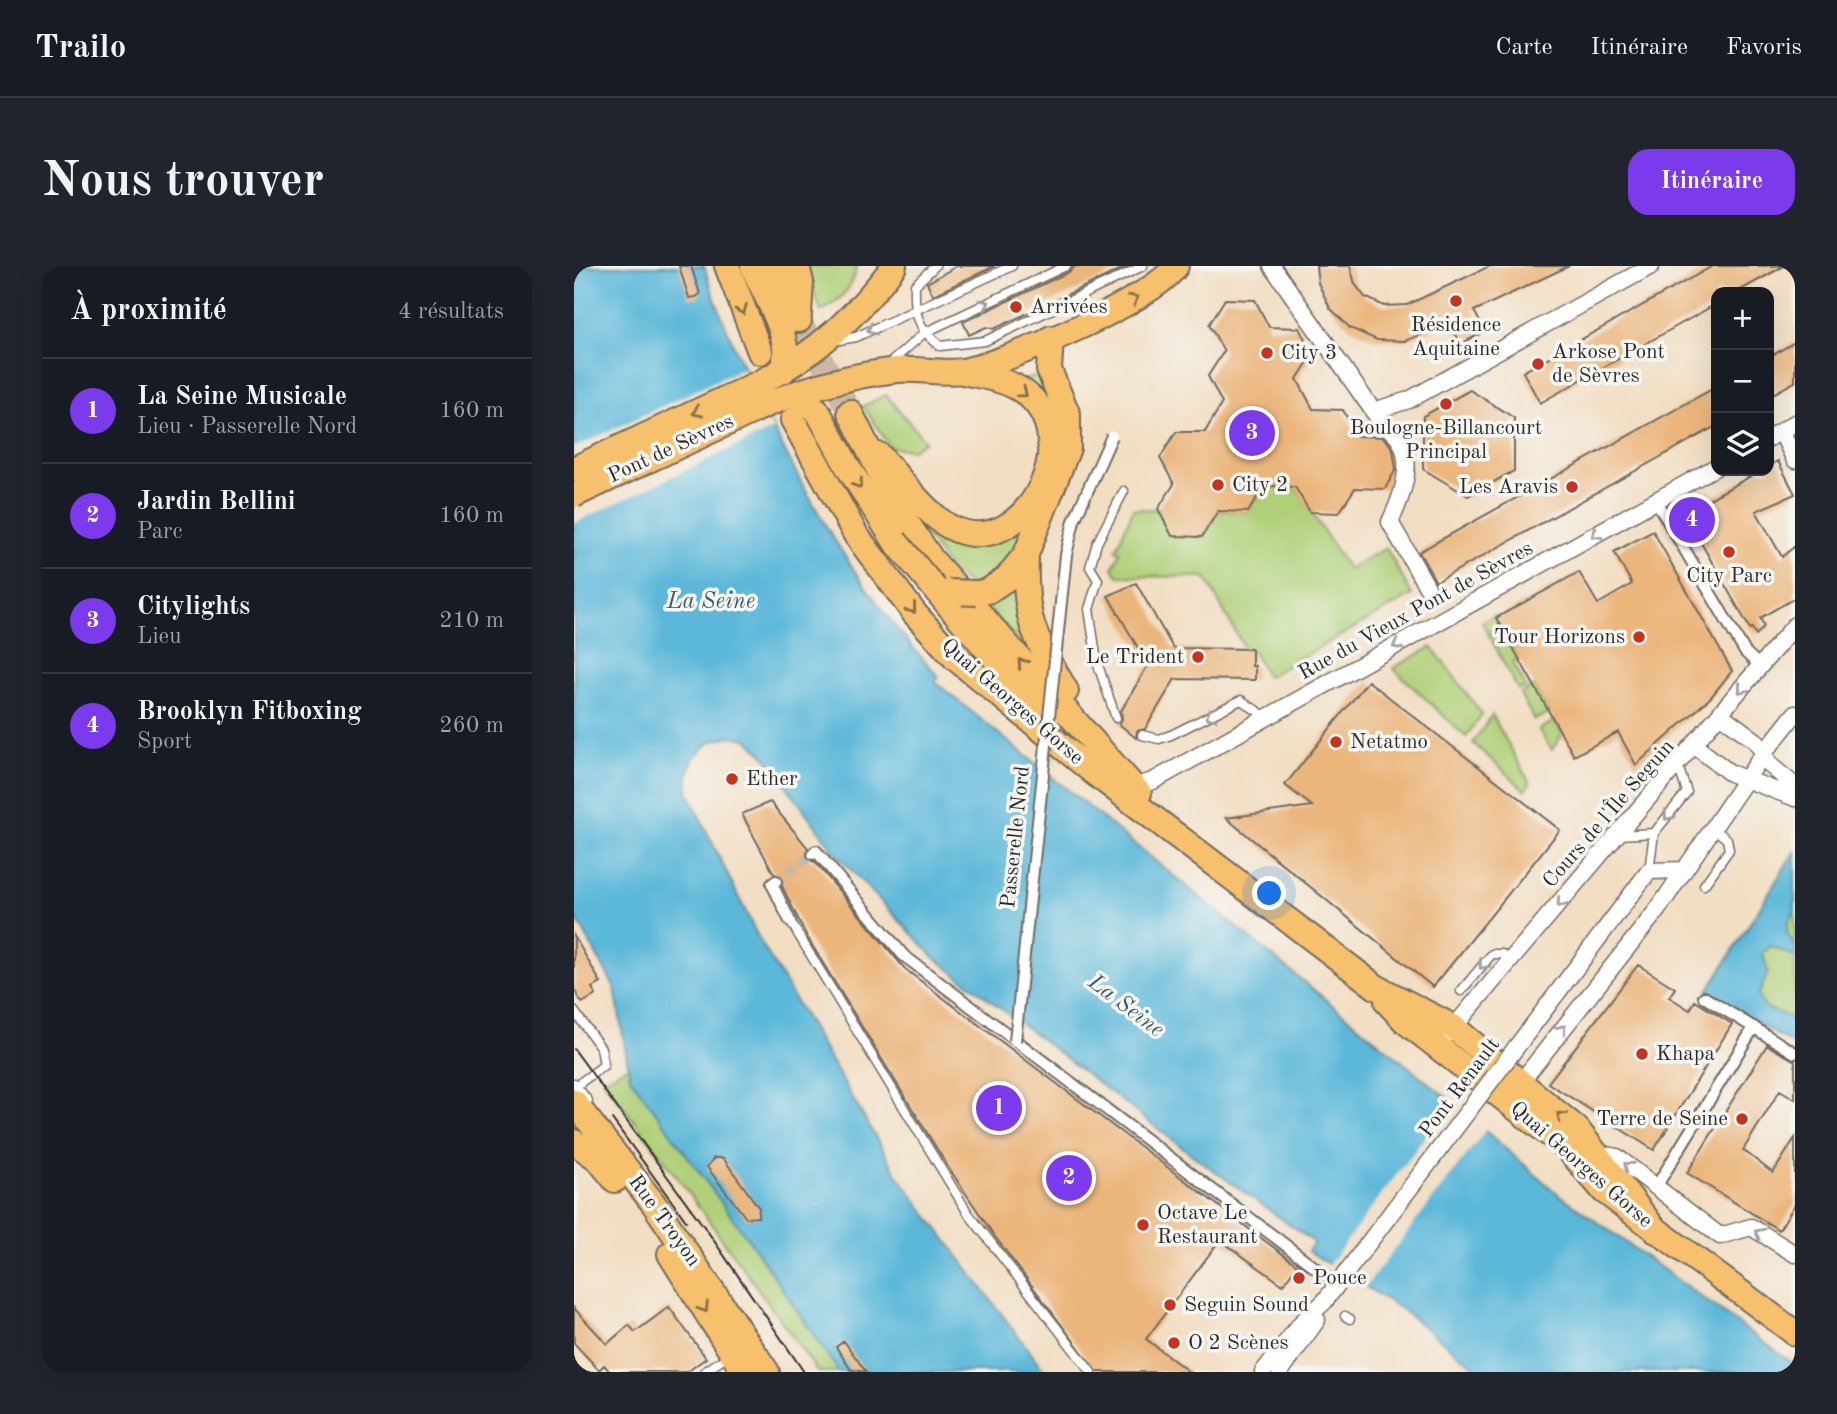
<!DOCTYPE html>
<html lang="fr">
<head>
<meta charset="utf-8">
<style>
	body { margin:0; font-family:"Old Standard TT",serif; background:#20242c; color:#f1f3f6 }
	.controls { position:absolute; right:21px; top:21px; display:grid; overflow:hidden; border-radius:14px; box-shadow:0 7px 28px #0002 }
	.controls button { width:63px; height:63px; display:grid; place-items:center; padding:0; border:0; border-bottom:2px solid #363941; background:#171b24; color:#f1f3f6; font:35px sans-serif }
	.you { position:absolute; left:696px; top:628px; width:24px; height:24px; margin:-18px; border:5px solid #fff; border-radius:50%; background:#1a73e8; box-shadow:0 0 0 10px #1a73e833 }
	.badge { display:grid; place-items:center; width:46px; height:46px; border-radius:50%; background:#7c3aed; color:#fff; font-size:23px; font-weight:700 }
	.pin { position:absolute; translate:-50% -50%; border:4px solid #fff; box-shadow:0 2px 7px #0006 }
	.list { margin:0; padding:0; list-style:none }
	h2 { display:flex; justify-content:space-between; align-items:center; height:91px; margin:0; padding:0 28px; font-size:30px }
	h2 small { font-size:23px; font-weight:400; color:#9ea1a6 }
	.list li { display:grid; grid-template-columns:46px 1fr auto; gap:21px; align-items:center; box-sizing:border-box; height:105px; padding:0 28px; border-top:2px solid #363941 }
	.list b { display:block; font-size:26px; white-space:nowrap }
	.list p { margin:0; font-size:23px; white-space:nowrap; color:#9ea1a6 }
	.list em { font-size:23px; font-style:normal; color:#9ea1a6 }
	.icon { flex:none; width:38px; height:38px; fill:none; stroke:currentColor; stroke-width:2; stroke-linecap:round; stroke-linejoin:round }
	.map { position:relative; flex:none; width:1221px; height:1106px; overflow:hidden; border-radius:21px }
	header { display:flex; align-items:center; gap:42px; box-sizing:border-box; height:98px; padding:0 35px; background:#171b24; border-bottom:2px solid #363941 }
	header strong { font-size:33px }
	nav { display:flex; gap:38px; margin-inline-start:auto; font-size:24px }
	.intro { display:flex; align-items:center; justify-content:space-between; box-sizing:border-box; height:168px; padding:0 42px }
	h1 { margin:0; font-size:49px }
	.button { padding:18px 32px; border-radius:21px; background:#7c3aed; color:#fff; font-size:24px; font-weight:700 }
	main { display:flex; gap:42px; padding:0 42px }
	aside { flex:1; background:#171b24; border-radius:21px; box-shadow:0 7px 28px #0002 }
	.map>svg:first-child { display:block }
</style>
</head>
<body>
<header>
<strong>Trailo</strong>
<nav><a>Carte</a><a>Itinéraire</a><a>Favoris</a></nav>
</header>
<div class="intro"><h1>Nous trouver</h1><a class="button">Itinéraire</a></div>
<main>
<aside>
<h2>À proximité<small>4 résultats</small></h2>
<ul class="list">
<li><span class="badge">1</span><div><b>La Seine Musicale</b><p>Lieu · Passerelle Nord</p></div><em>160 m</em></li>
<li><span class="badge">2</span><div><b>Jardin Bellini</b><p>Parc</p></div><em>160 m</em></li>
<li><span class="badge">3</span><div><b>Citylights</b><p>Lieu</p></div><em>210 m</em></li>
<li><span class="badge">4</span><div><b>Brooklyn Fitboxing</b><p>Sport</p></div><em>260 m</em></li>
</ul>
</aside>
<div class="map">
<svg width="1221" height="1106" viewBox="0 0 1221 1106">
	<rect width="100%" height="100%" fill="#f6f6f2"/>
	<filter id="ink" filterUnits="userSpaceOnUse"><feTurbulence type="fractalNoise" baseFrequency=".0143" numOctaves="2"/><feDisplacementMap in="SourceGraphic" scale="14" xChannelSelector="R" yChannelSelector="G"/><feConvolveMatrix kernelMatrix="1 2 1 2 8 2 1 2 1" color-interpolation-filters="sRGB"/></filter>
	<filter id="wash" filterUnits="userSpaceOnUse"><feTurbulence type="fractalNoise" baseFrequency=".00686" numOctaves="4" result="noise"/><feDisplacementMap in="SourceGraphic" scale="28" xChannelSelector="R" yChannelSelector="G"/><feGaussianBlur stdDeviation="1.57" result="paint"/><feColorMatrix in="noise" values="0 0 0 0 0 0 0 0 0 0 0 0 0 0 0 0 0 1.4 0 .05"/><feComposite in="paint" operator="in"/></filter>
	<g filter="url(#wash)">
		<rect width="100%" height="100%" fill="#f2dec2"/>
		<path fill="#b0d078" stroke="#6e7e52" stroke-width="2" d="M231,0H283C279,22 266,35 247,45Z
			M466,109C479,138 494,163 485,194L442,287L435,286L427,299L431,304L418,316L399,321L377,305L311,211L317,209C336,230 353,256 379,268C439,297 498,206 480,155C473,137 459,127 444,116Z
			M312,129L351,175L338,184L316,181L289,140Z
			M690,220L721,221L774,303L812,282L838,329L693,411L678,384L671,383L631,311L544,310L539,302L546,286L542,284L559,243H584L628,271L644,245L674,246Z
			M439,319L471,404L409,337Z
			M920,349L945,392L939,396L952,421L944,424L908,356Z
			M858,381L908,448L892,471L819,402Z
			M960,420L976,447L960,454L946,428Z
			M918,449L956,517L951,524L899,477Z
			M980,455L988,469L978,484L965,464Z
			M1221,585V780L1134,725Z
			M54,800L56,811L180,981L265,1106H244L109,919L29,814Z"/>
		<path fill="#5bb8d9" stroke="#437282" stroke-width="2" d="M0,0H130C147,55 171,106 197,158C244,253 292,333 365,411L361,416L878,836L978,923L1221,1099V1106H908L827,1043L734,985L740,976L621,891L360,691L263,589L190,489L173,473L156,470L136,476L120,491L114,507V527L185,673L325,911L471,1106H265L180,981L56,811L41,722L0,648Z
			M1221,585V645L1214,656L1213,667L1221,680V691L1197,680L1189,687L1194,707L1184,730L1191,741L1216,752L1221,750V780L1134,725Z"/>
		<path fill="#f2dec2" d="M169,102L199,163L0,257V182Z
			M880,833L913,862L789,1024L753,1001Z"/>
		<g id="blocks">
			<path fill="#ebb67c" d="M105,0H117L126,28L122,31L115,32Z
				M383,0H421L359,29L353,17Z
				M554,0L420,63L412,61L395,69L389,56L495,6L501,0Z
				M742,0H776L781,18L791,31L810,40L833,39L916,0H995L900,45L911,65L887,78L876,57L831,75L803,74L776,62L756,42L744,17Z
				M1139,0H1210L1163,26H1142V38L966,137L949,106Z
				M651,33L681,34L695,61L725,62L739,88L723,113L739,143L769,144L783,170L808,171L813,175L819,183L822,203L811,223L781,222L765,247L736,246L721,221L690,220L674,246L644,245L628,271L598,270L584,243L600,218L586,192L602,166H631L648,137L634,110L650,85L635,59Z
				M1221,76V116L1195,130V91Z
				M1142,121V160L862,316L845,286Z
				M896,124L940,152V205L894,230L849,203V150Z
				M1204,195L1221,228L1182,245L1208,291L1221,280V332L1186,352L1190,360L1182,369L1178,362L1176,363L1110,247L1186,205H1195V200Z
				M1079,265L1158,405L1137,431L1062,499L1044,466L1000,490L922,352L1005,306L1024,338L1058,318L1040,286Z
				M562,317L599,382L678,383V400H681V414L601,413L571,463L563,465L562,472L545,458L548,453L547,445L574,399L534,330Z
				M794,415L986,564L859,721L652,552L738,540L711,519Z
				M196,536L234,582L233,593L241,596L331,703L723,999L709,1019L646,974L572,1073L615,1106H523L419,968L374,901L233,671L208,620L209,611L200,608L168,548Z
				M0,670L27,717L18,722L22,729L8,737L0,723Z
				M1064,699L1101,722L1095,731L1116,744L1121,735L1158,758L1080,884L974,817Z
				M1193,779L1221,795V833L1206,824L1169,884L1199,907L1221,872V938L1205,964L1113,907Z
				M140,892H149L185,942L184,951L172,952L133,901Z
				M95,1041L132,1092L113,1106H36L30,1099L25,1104L0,1077V1042L33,1078L55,1059L61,1066Z
				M270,1075L292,1106L277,1104L262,1081Z"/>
		</g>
	</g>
	<g filter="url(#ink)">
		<use href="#blocks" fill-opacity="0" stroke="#716a60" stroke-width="2"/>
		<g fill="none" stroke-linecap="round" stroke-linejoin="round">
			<path stroke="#cabaa4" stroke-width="10" stroke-dasharray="10 5" stroke-linecap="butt" d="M202,615L239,588"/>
			<path stroke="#cabaa4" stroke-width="24" stroke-dasharray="24 12" stroke-linecap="butt" d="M225,54L276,146"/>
			<g stroke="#716a60" stroke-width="11">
				<path id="service" d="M361,0L341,19C340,47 343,62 366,80L411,75L569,0
					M260,75L282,71L438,0
					M315,98L350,67L492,0
					M542,452L523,396L515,343L524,314L516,301L523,277L550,225
					M568,469L585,473L597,469L667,434L692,451
					M1045,569L1080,567L1113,526L1104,500
					M1075,605L1080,567
					M1130,619L1155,584L1153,573L1139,562
					M216,655L394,947L517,1106
					M887,725L918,688H928L936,695
					M0,745L27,782L30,799L2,820
					M0,817L14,835
					M771,1050L776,1053
					M130,1106L157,1088"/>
			</g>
			<g stroke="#716a60" stroke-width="14">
				<path id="pedestrian" d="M1082,235L1171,386L1187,401
					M239,588L242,585L329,689L764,1019
					M202,615L198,618L216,655
					M1130,731L1221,787
					M1082,921L1180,761"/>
			</g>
			<g stroke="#716a60" stroke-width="19">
				<path id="minor" d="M698,0L809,159C847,179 831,225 816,256L853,321
					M799,145L835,134L1077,0
					M1207,165L1221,194
					M1195,172L1221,157
					M1147,449L1182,475L1197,500L1221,520
					M1121,480L1156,507L1221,532
					M559,521L579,515L1142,201
					M1054,633L1075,605L1110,604
					M874,768L1221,359
					M939,817H946L1084,643L1190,487L1221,448
					M1023,887L1043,891L1146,970L1177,961L1221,988
					M689,1106L728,1056L750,1036
					M706,1106L743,1054"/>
			</g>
			<g stroke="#716a60" stroke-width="28">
				<path id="primary" d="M153,0L186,86
					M179,0C191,32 220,71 209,105
					M202,0L225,54
					M223,0L227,16L225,48
					M185,117C244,87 280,52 320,0
					M219,128L243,144L275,203L321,275
					M194,138C235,121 280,109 323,104C345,102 367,108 388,105C432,97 577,35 602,0
					M276,146L325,245L358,294L565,527
					M219,154L282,269L341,348L381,392L519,506L802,721L879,761L1003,863L1082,965
					M305,189C324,210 352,248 376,261C452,301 521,161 440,120C425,112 406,110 389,106
					M452,288C450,356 459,367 492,425
					M403,327L414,325L432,313L452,288L494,182V149L475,104L477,72
					M376,341L473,452
					M813,736L832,756L993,882L1030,925L1221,1067
					M0,836L80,938L193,1106
					M0,876L24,893L41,914
					M96,988L170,1106"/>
			</g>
			<use href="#service" stroke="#fff" stroke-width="8"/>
			<use href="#pedestrian" stroke="#fff" stroke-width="10"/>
			<use href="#minor" stroke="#fff" stroke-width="16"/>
			<use href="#primary" stroke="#f7c06c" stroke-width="24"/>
			<path stroke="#2b2b2b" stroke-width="2" d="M0,783L134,966L230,1106
				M38,853L112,955"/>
			<g stroke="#716a60" stroke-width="14" stroke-linecap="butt">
				<path id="pedestrian-bridge" d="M441,775L492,289L500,255L538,170"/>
			</g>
			<g stroke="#716a60" stroke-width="19" stroke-linecap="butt">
				<path id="minor-bridge" d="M750,1036L1054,633"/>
			</g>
			<g stroke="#716a60" stroke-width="28" stroke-linecap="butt">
				<path id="primary-bridge" d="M0,203L185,117
					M0,229L194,138
					M321,275L376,341
					M374,326L403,327"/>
			</g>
			<use href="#pedestrian-bridge" stroke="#fff" stroke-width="10"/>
			<use href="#minor-bridge" stroke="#fff" stroke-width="16"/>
			<use href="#primary-bridge" stroke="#f7c06c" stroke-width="24"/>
		</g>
		<defs><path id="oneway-chevron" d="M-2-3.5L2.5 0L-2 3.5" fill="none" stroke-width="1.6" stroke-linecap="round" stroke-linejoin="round" transform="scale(1.75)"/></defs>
		<g stroke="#876e48">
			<use href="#oneway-chevron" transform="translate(560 33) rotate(-28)"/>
			<use href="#oneway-chevron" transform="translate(168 44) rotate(68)"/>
			<use href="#oneway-chevron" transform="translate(449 127) rotate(37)"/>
			<use href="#oneway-chevron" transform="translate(123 146) rotate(155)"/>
			<use href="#oneway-chevron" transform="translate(284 218) rotate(59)"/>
			<use href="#oneway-chevron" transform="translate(338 343) rotate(51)"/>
			<use href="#oneway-chevron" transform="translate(448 397) rotate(-131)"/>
			<use href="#oneway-chevron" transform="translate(987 850) rotate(-140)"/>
			<use href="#oneway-chevron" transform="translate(130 1042) rotate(58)"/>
		</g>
		<g stroke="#a0a0a0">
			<use href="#oneway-chevron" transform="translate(411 38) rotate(-26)"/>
			<use href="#oneway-chevron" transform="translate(297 64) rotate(156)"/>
			<use href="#oneway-chevron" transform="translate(1022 268) rotate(151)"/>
			<use href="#oneway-chevron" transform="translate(823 379) rotate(151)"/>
			<use href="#oneway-chevron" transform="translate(1168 423) rotate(130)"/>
			<use href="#oneway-chevron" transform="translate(636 450) rotate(153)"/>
			<use href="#oneway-chevron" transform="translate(1094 550) rotate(128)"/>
			<use href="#oneway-chevron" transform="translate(987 637) rotate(131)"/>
			<use href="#oneway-chevron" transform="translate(909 699) rotate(130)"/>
			<use href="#oneway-chevron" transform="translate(988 763) rotate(-51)"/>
			<use href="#oneway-chevron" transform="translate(1054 900) rotate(-142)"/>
			<use href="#oneway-chevron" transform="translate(1185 967) rotate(-153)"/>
		</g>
	</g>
	<g fill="#c8321e" stroke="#f6f6f2" stroke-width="2.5">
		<circle cx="882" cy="35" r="7"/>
		<circle cx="442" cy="41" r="7"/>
		<circle cx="693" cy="87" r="7"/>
		<circle cx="964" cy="98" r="7"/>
		<circle cx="872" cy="138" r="7"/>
		<circle cx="644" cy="219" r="7"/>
		<circle cx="998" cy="221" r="7"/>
		<circle cx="1155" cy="286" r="7"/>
		<circle cx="1065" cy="371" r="7"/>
		<circle cx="624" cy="391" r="7"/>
		<circle cx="762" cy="476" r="7"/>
		<circle cx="158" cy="513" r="7"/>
		<circle cx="1068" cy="788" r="7"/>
		<circle cx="1168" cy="853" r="7"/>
		<circle cx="569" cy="959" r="7"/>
		<circle cx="725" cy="1012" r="7"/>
		<circle cx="596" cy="1039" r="7"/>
		<circle cx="600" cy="1077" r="7"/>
	</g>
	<g text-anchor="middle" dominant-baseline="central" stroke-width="7" stroke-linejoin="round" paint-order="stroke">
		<g font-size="21" fill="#2b2b2b" stroke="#f6f6f2" text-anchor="start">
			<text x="456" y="41">Arrivées</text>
			<text x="882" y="59" text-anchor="middle">Résidence<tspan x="882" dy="24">Aquitaine</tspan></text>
			<text x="978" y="86">Arkose Pont<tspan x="978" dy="24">de Sèvres</tspan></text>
			<text x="707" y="87">City 3</text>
			<text x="872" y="162" text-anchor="middle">Boulogne-Billancourt<tspan x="872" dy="24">Principal</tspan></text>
			<text x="658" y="219">City 2</text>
			<text x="984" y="221" text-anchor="end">Les Aravis</text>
			<text x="1155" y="310" text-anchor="middle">City Parc</text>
			<text x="1051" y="371" text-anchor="end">Tour Horizons</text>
			<text x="610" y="391" text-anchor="end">Le Trident</text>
			<text x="776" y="476">Netatmo</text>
			<text x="172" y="513">Ether</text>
			<text x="1082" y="788">Khapa</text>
			<text x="1154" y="853" text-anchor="end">Terre de Seine</text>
			<text x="583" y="947">Octave Le<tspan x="583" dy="24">Restaurant</tspan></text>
			<text x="739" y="1012">Pouce</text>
			<text x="610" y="1039">Seguin Sound</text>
			<text x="614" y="1077">O 2 Scènes</text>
		</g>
		<g font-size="21" fill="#2b2b2b" stroke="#f6f6f2">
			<text transform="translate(97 183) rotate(-25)">Pont de Sèvres</text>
			<text transform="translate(842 345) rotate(-29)">Rue du Vieux Pont de Sèvres</text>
			<text transform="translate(438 436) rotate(41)">Quai Georges Gorse</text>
			<text transform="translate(1035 548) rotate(-49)">Cours de l'Île Seguin</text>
			<text transform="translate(442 571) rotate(-84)">Passerelle Nord</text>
			<text transform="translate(886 822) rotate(-53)">Pont Renault</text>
			<text transform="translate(1007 899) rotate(41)">Quai Georges Gorse</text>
			<text transform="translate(90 955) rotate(54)">Rue Troyon</text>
		</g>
		<g font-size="23" font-style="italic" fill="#3c5c68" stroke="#f6f6f2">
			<text x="137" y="335">La Seine</text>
			<text transform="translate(552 740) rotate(37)">La Seine</text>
		</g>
	</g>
</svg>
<div class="controls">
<button>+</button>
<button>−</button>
<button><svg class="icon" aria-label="layers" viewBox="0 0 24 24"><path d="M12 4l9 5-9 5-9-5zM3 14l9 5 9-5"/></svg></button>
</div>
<div class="you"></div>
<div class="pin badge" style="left:425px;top:842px">1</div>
<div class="pin badge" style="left:495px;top:912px">2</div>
<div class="pin badge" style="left:678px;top:167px">3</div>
<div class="pin badge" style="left:1118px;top:254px">4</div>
</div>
</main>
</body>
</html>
